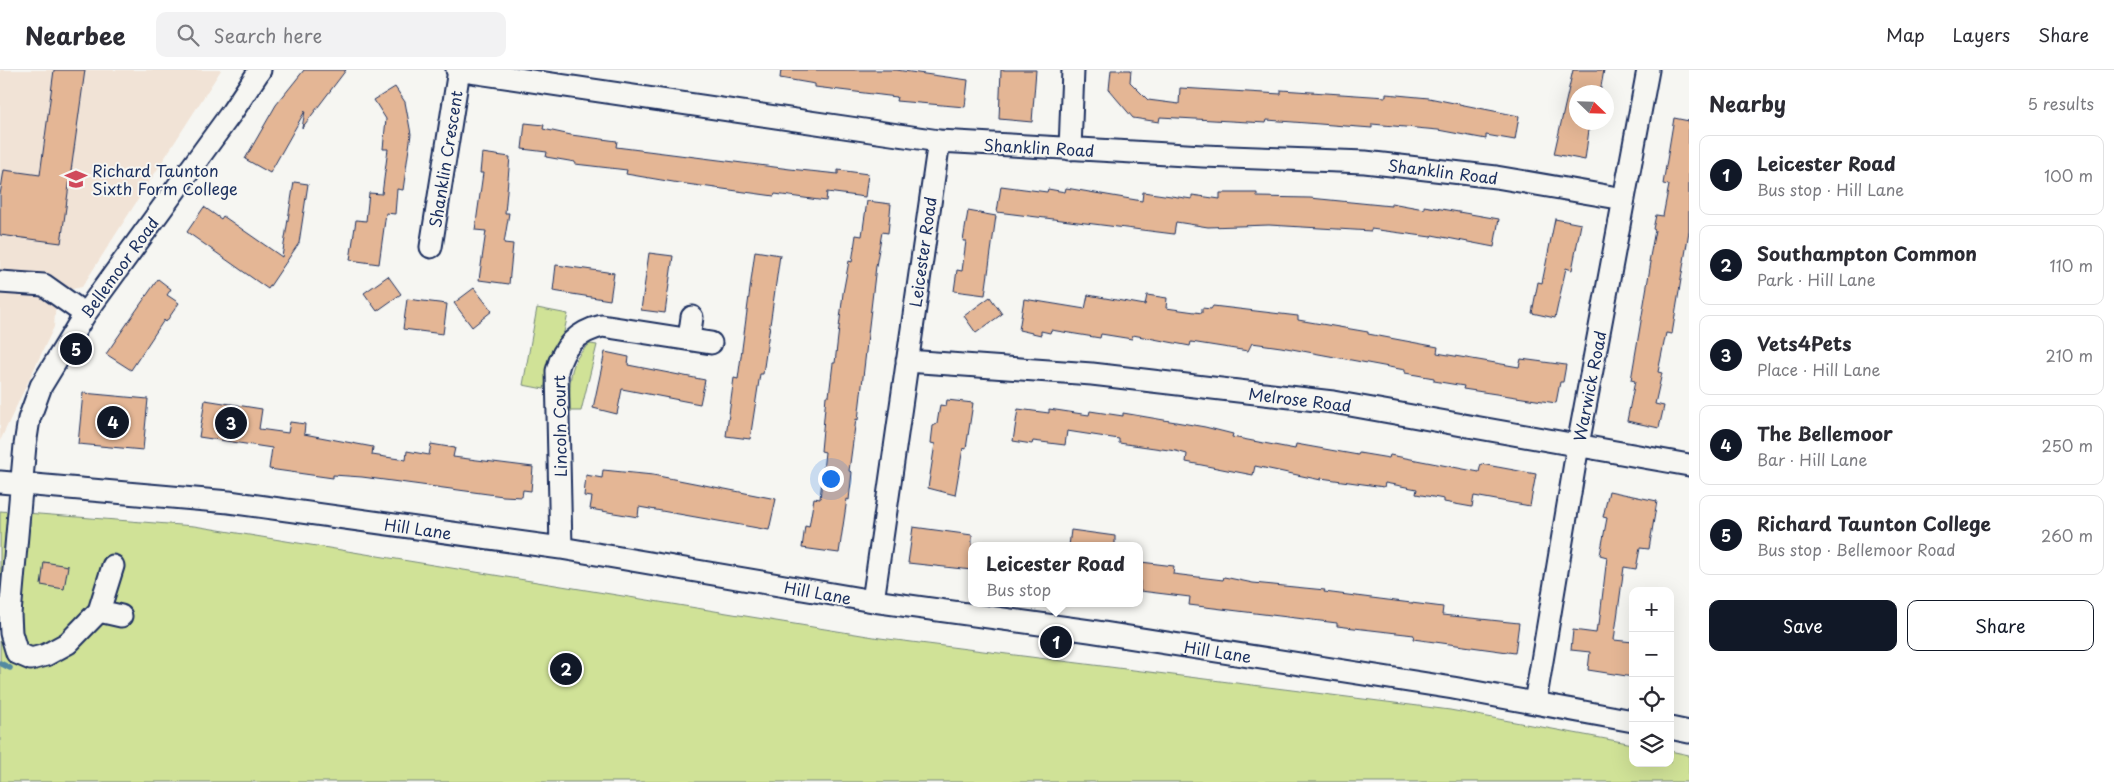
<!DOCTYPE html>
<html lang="en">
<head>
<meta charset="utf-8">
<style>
	body { margin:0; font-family:"Playpen Sans",sans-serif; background:#f2f2f3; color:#2b2b33 }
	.controls { position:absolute; right:15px; bottom:15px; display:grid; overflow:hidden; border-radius:10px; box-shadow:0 5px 20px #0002 }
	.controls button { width:45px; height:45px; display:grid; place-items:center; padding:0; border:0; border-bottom:1px solid #e1e1e2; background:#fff; color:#2b2b33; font:25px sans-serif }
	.compass { position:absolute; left:1569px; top:15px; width:45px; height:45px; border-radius:50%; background:#fff; box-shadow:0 5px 20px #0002; rotate:113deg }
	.you { position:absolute; left:830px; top:408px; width:18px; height:18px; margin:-12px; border:4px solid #fff; border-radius:50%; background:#1a73e8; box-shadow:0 0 0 8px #1a73e833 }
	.badge { display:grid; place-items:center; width:32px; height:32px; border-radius:50%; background:#111827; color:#fff; font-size:16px; font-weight:700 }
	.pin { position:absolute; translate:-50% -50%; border:2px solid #fff; box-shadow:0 1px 5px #0006 }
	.popup { position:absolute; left:968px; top:472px; width:175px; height:65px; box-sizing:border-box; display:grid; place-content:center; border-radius:10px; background:#fff; filter:drop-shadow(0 1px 4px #0005); font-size:16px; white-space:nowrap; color:#7c7c81 }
	.popup b { font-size:19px; color:#2b2b33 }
	.popup::after { content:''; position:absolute; left:50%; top:100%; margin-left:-10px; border:10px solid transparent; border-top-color:#fff }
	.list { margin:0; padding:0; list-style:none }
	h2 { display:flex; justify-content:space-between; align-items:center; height:65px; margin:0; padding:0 20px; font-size:21px }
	h2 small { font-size:16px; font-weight:400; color:#7c7c81 }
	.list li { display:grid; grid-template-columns:32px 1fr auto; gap:15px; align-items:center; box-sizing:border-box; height:80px; margin:0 10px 10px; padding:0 10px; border:1px solid #e1e1e2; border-radius:10px }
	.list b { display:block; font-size:19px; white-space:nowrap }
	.list p { margin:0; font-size:16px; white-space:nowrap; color:#7c7c81 }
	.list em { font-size:16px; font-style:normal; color:#7c7c81 }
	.actions { display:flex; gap:10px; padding:15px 20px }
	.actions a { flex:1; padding:11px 0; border:1px solid #111827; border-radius:10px; text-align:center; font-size:18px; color:#111827 }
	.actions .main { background:#111827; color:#fff }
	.icon { flex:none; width:28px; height:28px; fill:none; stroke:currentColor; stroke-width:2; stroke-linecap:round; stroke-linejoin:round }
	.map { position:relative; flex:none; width:1689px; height:712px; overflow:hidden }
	header { display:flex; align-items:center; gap:30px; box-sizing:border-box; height:70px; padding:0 25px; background:#fff; border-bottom:1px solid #e1e1e2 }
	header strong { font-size:24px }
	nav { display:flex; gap:28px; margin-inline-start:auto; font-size:18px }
	.search { width:350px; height:45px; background:#f2f2f3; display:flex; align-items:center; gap:12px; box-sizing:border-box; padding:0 18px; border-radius:10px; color:#7c7c81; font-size:19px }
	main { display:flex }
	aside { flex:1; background:#fff }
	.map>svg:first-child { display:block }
</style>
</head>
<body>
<header>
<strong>Nearbee</strong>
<div class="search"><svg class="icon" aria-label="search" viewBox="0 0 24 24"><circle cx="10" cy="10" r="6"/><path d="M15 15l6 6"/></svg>Search here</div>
<nav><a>Map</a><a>Layers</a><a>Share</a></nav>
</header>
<main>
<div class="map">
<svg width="1689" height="712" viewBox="0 0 1689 712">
	<rect width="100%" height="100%" fill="#f6f6f2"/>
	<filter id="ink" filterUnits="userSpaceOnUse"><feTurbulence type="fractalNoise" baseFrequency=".02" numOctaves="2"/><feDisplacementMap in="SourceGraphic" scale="10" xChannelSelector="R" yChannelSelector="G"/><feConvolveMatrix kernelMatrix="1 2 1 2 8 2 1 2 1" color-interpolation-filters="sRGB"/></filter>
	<g filter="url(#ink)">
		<path fill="#f1e3d6" d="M0,0H221L82,217L63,221L56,231L54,257L0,371Z"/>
		<path fill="#d0e297" stroke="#76887a" d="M537,238L568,244L564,262L552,285L544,319L523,315Z
			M590,274L597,275L581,341H570C570,315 567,291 590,274Z
			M0,441L194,456L880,568L1450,640L1633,674V693H1670V681L1689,685V712H0Z"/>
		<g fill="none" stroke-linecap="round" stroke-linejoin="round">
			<path stroke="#528aa1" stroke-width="5.5" d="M0,593L10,598"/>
		</g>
		<path fill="#e4b695" stroke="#1b2f5e" d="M54,0H85L61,173L0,165V125L4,100L40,105Z
			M304,0H346L302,58L305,41L270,103L245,89L276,35Z
			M781,0H896L968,10L965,37L896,31L897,27L815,17V14L780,8Z
			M1001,0H1036L1032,52L999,49Z
			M1111,0H1131L1130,12L1148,30L1179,34L1180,18L1281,24V20L1386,27V24L1429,28L1519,46L1515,70L1486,65V69L1438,60L1372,54V58L1267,50L1266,53L1160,47L1159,52L1133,48L1109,20Z
			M1573,0H1604L1600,22H1576V52H1590L1585,90L1554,84Z
			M395,17L405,32L411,64L403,120L397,119L395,144L386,143L379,194L350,190L356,150L366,151L369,123L382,124L388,79H383L386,49L374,30Z
			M1674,48L1689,51V161L1672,264L1666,263L1658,302L1662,303L1655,334L1664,336L1659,358L1627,351L1635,311L1631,310L1651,192H1649L1655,160L1653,159L1656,145L1663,146L1669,115L1663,114Z
			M525,53L544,55L543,59L571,65L617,71L616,77L790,99L838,104V100L868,104L865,127L827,122L826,131L775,124L774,126L679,113L626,104L627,100L575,94V92L546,87L547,82L522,79Z
			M482,83L510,87L505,143H509L504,173L513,174L509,214L479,210L486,161L475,160L483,103H480Z
			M294,112L308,114L299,173L268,219L187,162L204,137L221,149L223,146L282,187Z
			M1001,116L1047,122L1048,119L1065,122L1066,118L1142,131L1143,122L1192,129V125L1220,129V123H1257V127L1310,128L1391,136V133L1424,139V136L1499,149L1494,177L1432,165L1431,167L1371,159V161L1269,155L1208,157L1176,152L1174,164L997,142Z
			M867,131L891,134L888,163L882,162L876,196L858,350L856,349L849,401L852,402L849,430L847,429L839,483L802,478L805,456L809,457L814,428L820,429L825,382L821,381L826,326H829L833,293H835L843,223L849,191L852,192L856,165L862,166Z
			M968,141L996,146L985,225L954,221L957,200L962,201L966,171H963Z
			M1555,149L1581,154L1572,200L1566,198L1555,248L1532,243L1538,212L1542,213Z
			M755,181L780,185L763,304H760L750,369L726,366L734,308L738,309Z
			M649,183L673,186L665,243L641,240Z
			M556,195L614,203L610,230L553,221Z
			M388,206L401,224L377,241L364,223Z
			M158,209L171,219L167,225L179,233L166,252L164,250L131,300L106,284Z
			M474,218L492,241L472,257L454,233Z
			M1088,225L1145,235L1147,225L1167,228L1166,238L1202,243V238L1211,239L1213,236L1298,246V250L1368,262V264L1438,277L1437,283L1519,297L1521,289L1566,295L1563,312H1560L1556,333L1463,319L1464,316L1434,311V308L1405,303V300L1281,277L1252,273L1248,281L1191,272L1190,276L1133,265L1132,269L1101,264L1100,268L1051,260L1050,263L1041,261V265L1019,260L1024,229L1085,239Z
			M990,227L1002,244L976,263L964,246Z
			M407,229L447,234L443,264L403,259Z
			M605,282L629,287L628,295L705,310L700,334L622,319L617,344L593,338Z
			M83,323L148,329L143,380L78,374Z
			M205,330L262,339L259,359L288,363L290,352L305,354L304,364L373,377L372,385L406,390L407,381L429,385L431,374L455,378L453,387L533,397L531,421L523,420L522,427L503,426L362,407L333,405V408L269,399L272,378L199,367Z
			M947,330L973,333L966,379L963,378L955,425L928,418L935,374L931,373L933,356L937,354L940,335L946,336Z
			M1018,339L1049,343V339L1089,345L1090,341L1123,346V343L1205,357L1233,364L1232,367L1295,379L1296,374L1358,385L1359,383L1389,388L1390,385L1479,402L1481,394L1536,404L1530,436L1474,426L1472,437L1444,432V429L1416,424L1417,419L1385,413L1384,417L1321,408V410L1255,396L1253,405L1186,392L1187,384L1176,381L1119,373V369L1067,361L1065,375L1033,371L1032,374L1013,371Z
			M603,400L653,405L776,429L769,460L639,437L638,447L590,439L592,427L584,426L586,405L602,408Z
			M1609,421L1657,431L1649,479L1640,478L1636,499L1624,497L1614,570L1633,572V607L1588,600L1590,582L1571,580L1573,560L1596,563L1597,555H1599L1607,487L1600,485L1607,448L1603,447Z
			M913,457L972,465V500L908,493Z
			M1071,460L1115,466V476H1069Z
			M44,492L68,496L64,519L41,515Z
			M1141,492L1174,496L1173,504L1223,510L1224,507L1253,513L1325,520L1324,522L1443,537L1442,545L1519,553L1515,583L1413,569L1414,565L1337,556V553L1189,535L1190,527L1140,521Z"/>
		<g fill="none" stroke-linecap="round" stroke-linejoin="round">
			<g stroke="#1b2f5e" stroke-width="25">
				<path id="minor" d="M457,0L939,71L1203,86L1365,92L1496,107L1624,129
					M1070,79L1073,0
					M431,177L459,0
					M0,212L44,215L85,244
					M689,269L692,247
					M907,291L1092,304L1333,332L1689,395
					M0,412L229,432L561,478L873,531L1090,561L1453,618L1633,651
					M561,478L557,301C563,276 577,262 602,256L711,273
					M113,496L99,541L68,573L46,585L31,589L17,583L11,563L10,544L25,375L29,349L41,316L85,244L232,42L260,0
					M873,531L939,71
					M99,541L121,546
					M1535,633L1578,375L1648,0
					M1670,658L1689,662"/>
			</g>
			<use href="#minor" stroke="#f6f6f2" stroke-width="21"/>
		</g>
	</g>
	<defs>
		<g id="university-bare" transform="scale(1.725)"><path d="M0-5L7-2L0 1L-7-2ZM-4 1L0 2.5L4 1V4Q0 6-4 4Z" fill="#d1495b" stroke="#f6f6f2" stroke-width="2.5" paint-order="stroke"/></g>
	</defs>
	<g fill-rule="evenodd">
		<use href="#university-bare" x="76" y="109"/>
	</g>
	<g text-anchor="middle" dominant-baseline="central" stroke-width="4" stroke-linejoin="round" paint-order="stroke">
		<g font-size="16" fill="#1b2f5e" stroke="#f6f6f2">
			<text transform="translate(1039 77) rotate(3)">Shanklin Road</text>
			<text transform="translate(445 89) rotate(-81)">Shanklin Crescent</text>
			<text transform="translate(1443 101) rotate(7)">Shanklin Road</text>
			<text transform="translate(922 182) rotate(-82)">Leicester Road</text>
			<text transform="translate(119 197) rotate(-54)">Bellemoor Road</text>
			<text transform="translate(1589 316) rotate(-79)">Warwick Road</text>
			<text transform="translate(1300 329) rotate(7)">Melrose Road</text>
			<text transform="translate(559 356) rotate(-91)">Lincoln Court</text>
			<text transform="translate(418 458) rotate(8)">Hill Lane</text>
			<text transform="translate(818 522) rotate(10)">Hill Lane</text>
			<text transform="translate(1218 581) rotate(9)">Hill Lane</text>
		</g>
		<g font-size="16" fill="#1b2f5e" stroke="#f6f6f2" text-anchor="start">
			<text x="92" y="100">Richard Taunton<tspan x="92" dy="18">Sixth Form College</tspan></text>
		</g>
	</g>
</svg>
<div class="controls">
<button>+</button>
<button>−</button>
<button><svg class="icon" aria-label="locate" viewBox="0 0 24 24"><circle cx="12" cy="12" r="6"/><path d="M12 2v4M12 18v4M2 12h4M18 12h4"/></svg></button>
<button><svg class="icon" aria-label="layers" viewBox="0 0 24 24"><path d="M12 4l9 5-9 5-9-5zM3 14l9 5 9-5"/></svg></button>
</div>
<svg class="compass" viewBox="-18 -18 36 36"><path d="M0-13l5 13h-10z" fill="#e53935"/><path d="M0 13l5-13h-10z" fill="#7c7c81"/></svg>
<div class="you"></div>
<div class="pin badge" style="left:1056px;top:572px">1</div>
<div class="popup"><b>Leicester Road</b>Bus stop</div>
<div class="pin badge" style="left:566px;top:599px">2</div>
<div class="pin badge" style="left:231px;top:353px">3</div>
<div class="pin badge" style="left:113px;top:352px">4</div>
<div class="pin badge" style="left:76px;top:279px">5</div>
</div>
<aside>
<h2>Nearby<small>5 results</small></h2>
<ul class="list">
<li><span class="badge">1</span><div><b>Leicester Road</b><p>Bus stop · Hill Lane</p></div><em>100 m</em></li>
<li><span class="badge">2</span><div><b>Southampton Common</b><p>Park · Hill Lane</p></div><em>110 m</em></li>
<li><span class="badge">3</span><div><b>Vets4Pets</b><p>Place · Hill Lane</p></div><em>210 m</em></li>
<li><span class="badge">4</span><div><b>The Bellemoor</b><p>Bar · Hill Lane</p></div><em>250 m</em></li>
<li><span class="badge">5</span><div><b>Richard Taunton College</b><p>Bus stop · Bellemoor Road</p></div><em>260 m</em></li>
</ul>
<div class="actions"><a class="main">Save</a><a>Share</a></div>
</aside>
</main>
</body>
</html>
